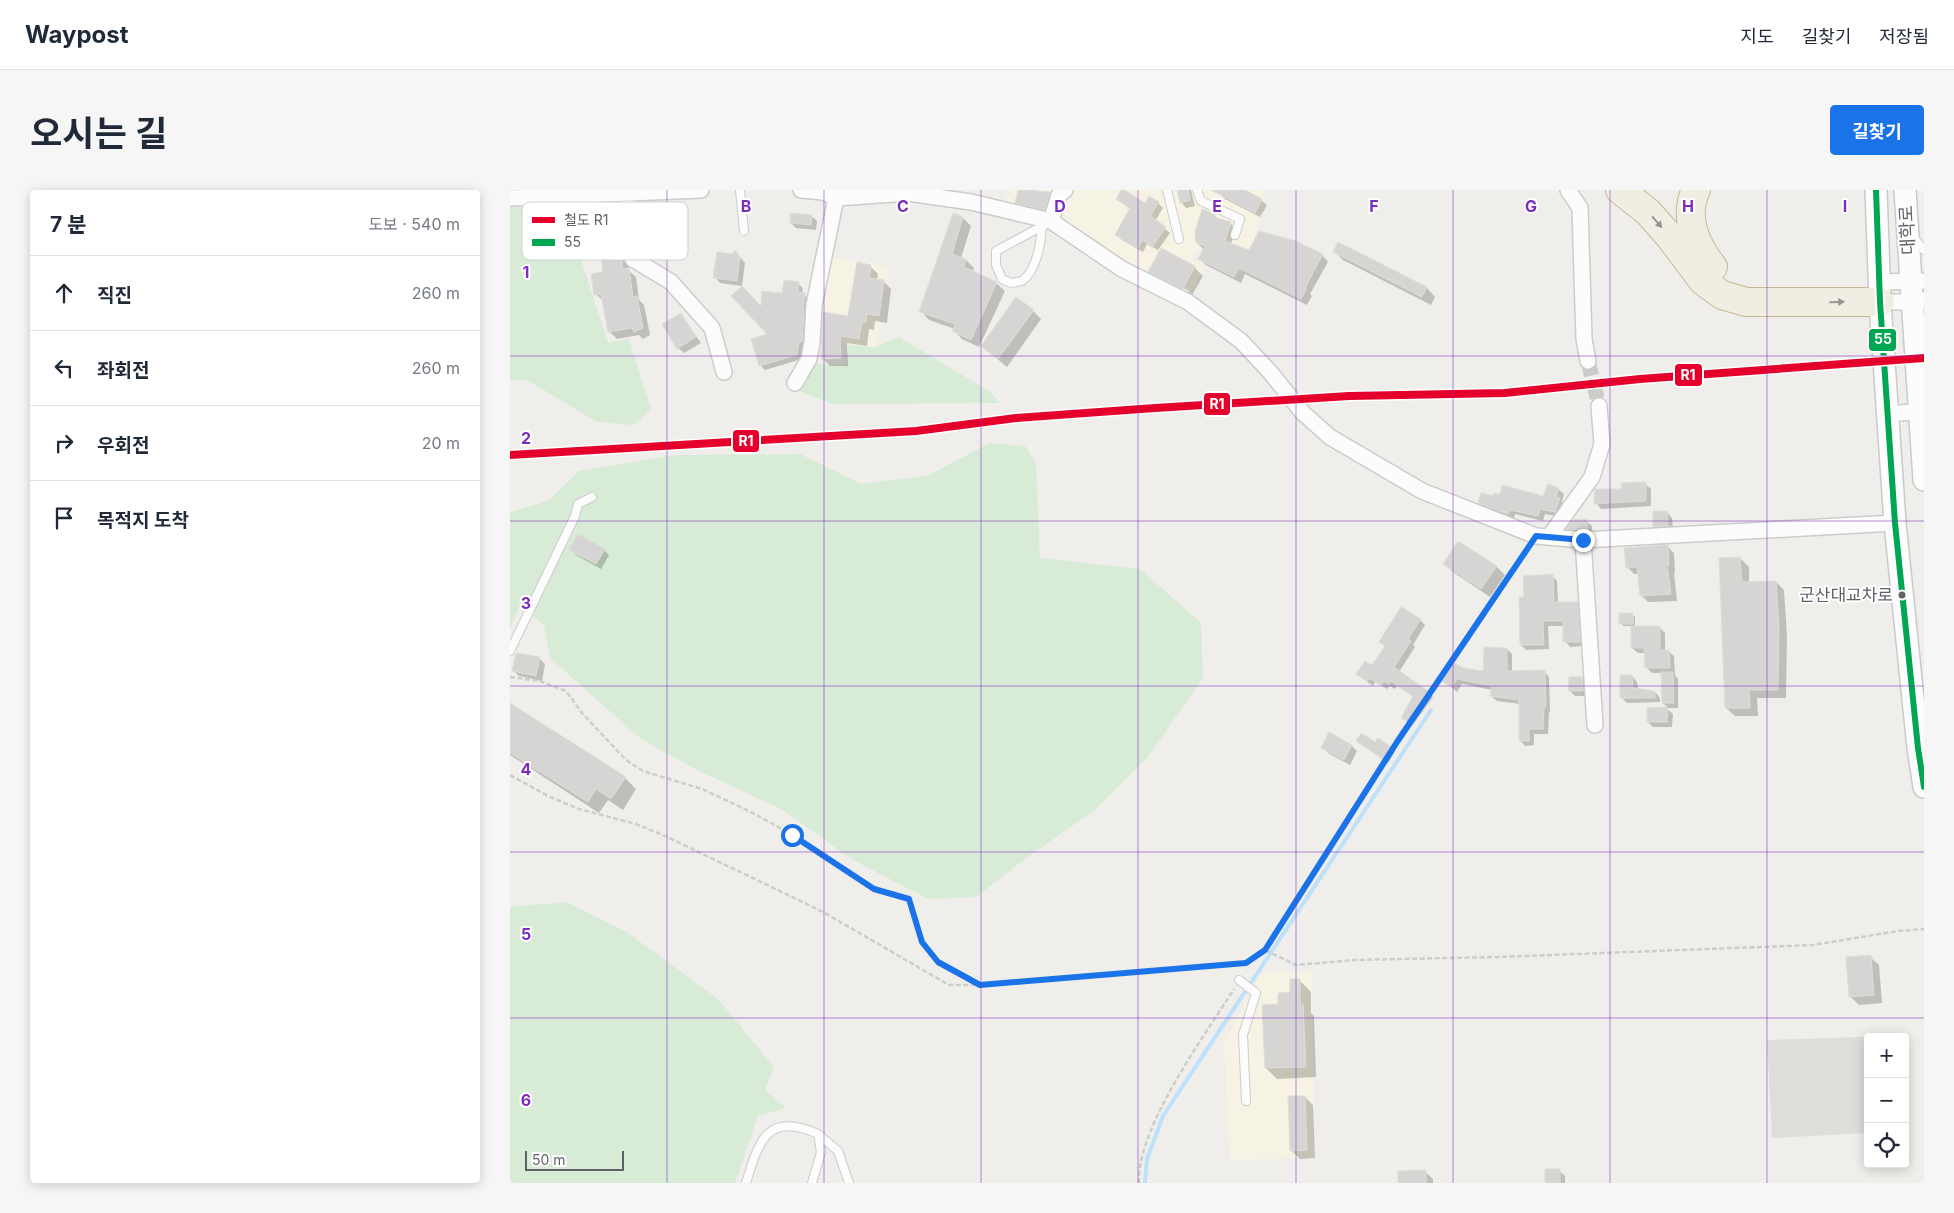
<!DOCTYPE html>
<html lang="ko">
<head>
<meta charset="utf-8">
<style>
	body { margin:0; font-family:Inter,"Noto Sans KR",sans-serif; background:#f6f6f7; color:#1f2937 }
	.controls { position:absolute; right:15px; bottom:15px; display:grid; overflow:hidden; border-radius:5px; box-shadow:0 2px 12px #0003 }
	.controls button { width:45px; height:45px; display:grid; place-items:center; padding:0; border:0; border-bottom:1px solid #e0e1e3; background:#fff; color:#1f2937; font:25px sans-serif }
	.scale { position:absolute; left:15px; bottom:12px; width:99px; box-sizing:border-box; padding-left:5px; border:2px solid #5f6368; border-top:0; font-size:14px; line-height:18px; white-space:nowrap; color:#5f6368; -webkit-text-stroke:4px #fff; paint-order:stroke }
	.stop { position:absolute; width:15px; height:15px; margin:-11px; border:4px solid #1a73e8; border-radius:50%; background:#fff }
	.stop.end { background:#1a73e8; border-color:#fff; box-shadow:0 1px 5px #0008 }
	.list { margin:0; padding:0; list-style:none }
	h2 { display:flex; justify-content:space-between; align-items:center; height:65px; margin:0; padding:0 20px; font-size:21px }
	h2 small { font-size:16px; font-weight:400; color:#747a83 }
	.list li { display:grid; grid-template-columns:32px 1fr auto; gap:15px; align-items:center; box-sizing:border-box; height:75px; padding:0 20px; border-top:1px solid #e0e1e3 }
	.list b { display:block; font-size:19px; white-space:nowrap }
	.list em { font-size:16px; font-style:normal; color:#747a83 }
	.icon { flex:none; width:28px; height:28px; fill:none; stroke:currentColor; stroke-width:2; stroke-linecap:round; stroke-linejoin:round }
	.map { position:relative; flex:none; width:1414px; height:993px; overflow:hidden; border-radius:5px }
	header { display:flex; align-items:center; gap:30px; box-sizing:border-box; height:70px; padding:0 25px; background:#fff; border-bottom:1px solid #e0e1e3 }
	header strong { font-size:24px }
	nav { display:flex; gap:28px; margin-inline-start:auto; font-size:18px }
	.intro { display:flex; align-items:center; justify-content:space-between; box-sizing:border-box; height:120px; padding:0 30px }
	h1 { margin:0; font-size:35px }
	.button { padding:12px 22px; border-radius:5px; background:#1a73e8; color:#fff; font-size:18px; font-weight:700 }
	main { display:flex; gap:30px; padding:0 30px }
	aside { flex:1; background:#fff; border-radius:5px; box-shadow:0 2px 12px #0003 }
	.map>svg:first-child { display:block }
</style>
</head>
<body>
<header>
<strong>Waypost</strong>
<nav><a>지도</a><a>길찾기</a><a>저장됨</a></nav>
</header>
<div class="intro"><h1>오시는 길</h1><a class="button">길찾기</a></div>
<main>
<aside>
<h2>7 분<small>도보 · 540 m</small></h2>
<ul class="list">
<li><svg class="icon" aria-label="ahead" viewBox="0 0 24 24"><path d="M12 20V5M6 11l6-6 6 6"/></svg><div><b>직진</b></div><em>260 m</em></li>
<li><svg class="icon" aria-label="left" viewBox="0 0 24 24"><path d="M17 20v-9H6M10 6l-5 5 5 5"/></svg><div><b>좌회전</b></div><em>260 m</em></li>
<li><svg class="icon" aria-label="right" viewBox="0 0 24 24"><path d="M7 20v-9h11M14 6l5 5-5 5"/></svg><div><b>우회전</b></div><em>20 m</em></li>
<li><svg class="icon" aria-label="arrive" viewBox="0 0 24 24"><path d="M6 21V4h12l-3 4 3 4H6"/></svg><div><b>목적지 도착</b></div></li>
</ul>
</aside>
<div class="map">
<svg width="1414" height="993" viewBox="0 0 1414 993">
	<rect width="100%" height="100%" fill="#efeeea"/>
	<path fill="#f7f3e4" d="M498,0H754L756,13L732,84L688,58L683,70L695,77L679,106L615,72L495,15Z
		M320,67L379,77L366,157L308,151L309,115Z
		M802,781L804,968L720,970L714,851L752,783Z"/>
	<path fill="#dfddda" d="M1377,846L1358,847V943L1262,948L1257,850Z"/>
	<path fill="#d8ebd6" d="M58,16V30L98,153L119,149L141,219L124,235L87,232L19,191L0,189V17Z
		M389,147L479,201L490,213L321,214L290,201L305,174L335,175L339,155L366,157Z
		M480,253L515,256L526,273L530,368L630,379L691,433L693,488L637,568L585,620L519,666L466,707L418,709L343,670L273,620L183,578L131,549L40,468L34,435L10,415L0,439V322L38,311L69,281L165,265L290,264L351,294L417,286Z
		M56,712L118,743L208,809L264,877L255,900L276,918L248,926L225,993H0V717Z"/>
	<path fill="#0003" fill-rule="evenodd" d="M509,0H523L540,3L545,8L540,25L512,18L507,12Z
		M613,0L635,14L648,13L653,18L645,31L660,43L648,60L637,54L633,62L612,50L607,45L621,20L607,9Z
		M668,0H681L685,16L676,18L671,12Z
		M712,0H732L751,10L757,15L750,27L715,9L710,4Z
		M444,25L453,28L461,36L451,68L456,70L464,78L463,82L486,93L495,101L469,157L452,149L444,141L445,139L419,130L411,121Z
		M704,25L709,30L720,33L726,39L721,54L740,61L785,52L812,65L818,72L800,104L802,106L797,115L735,84L731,93L696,75L690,69L694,60L687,53Z
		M301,26L307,31L306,40L286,38L281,33Z
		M90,29L95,35L99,48L94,49L98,65L110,63L118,71L119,81L126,87L129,110L134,115L140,145L133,149L129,145L107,149L100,142L94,112L86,104L95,83L92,66L83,68L77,62Z
		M829,54L917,98L925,107L921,115L833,70L825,62Z
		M230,67L235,73L232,96L210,93L205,87Z
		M360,76L368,84L367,90L373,91L381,99L377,133L365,131L364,140L359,139L357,156L337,153L338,176H320L312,168L339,127Z
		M684,77L693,86L681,107L648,90L640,81ZM648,85L679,101L678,103L648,88Z
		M288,94L293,98L292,104L299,109V126L292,169L255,180L250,175L260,145L252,119Z
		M523,121L531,129L497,177L472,156Z
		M170,124L191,153L174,163L168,158Z
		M1135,294L1141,299V316L1091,319L1086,313L1113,300Z
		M1048,299L1054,304L1052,312L1054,315L1051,327L1035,324L1033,331L1005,324L1004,329L975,318L969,313L984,308L1034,307Z
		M1157,322L1162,328L1163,341L1150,342L1144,336Z
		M1076,331L1082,336V345L1063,344L1058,339Z
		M1157,356L1164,363L1165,383H1164L1167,411L1138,412L1131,405L1129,384H1124L1117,377Z
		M61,359L94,360L99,365L91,379L66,365Z
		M1230,368L1239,377V393L1266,392L1274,400L1277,446L1276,508H1247L1248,526H1225L1216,518Z
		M935,374L986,376L995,385L980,407L943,382Z
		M1042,386L1047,391L1048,413H1067L1072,418L1075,456L1060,457L1055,451V436H1038L1039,459L1016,460L1011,455L1015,408Z
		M1123,425L1125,427V437H1149L1155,443V461H1158L1164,466L1165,485L1168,489V518H1158L1153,513L1152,483H1142L1136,477V463H1128L1122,458V436H1113L1111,433Z
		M910,430L915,435L903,455L905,457L889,482L923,507L902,536L893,528L904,507L887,496L885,499L880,496L877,499L865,492L863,496L847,484L863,477L876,457L871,452Z
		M997,459L1002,464V482L1034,481L1039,487L1040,522H1039L1038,544H1024V555L1015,556L1010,550V514L987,511L981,506L982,500L952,494L947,502L933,491L953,479L974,483Z
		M29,468L35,474L32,491L9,486L4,481Z
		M1122,486L1127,492L1128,500L1145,502L1150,508V512L1117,513L1111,507Z
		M1072,488L1078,494V506H1065L1060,501Z
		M0,514L115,588L126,599L113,620L98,610L89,623L0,565Z
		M1157,519L1163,524L1162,537H1143L1138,532Z
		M820,544L842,556L847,561L840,575L818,563L813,558Z
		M848,551L881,558L885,562L878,573Z
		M1360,767L1369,775L1372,813L1349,815L1341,807L1337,769Z
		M789,790L801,802V823L804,826L806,887L767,889L756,878L770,816L781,804Z
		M795,907L803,915L805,968L790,969L781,960Z
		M1049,980L1055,986V993H1036Z
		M915,982L923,989V993H890Z"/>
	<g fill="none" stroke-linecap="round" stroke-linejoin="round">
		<path stroke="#bfe0f9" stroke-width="4" d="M635,993L637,969L653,926L921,520"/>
	</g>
	<path fill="#d6d5d3" stroke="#deddd9" d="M508,0L540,2L535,20L505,13Z
		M611,0H615L635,13L639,6L649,12L640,26L656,37L643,56L632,50L628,58L605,45L620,18L606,9Z
		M667,0H678L680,10L670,13Z
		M701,0H735L752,9L745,23Z
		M692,19L705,24L704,27L721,32L715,51L739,60L749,41L786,51L813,64L795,98H797L791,109L729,78L724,87L688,69L695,56L686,53L685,42Z
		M280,23L302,25L301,35L280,33Z
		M443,23L453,27L442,64L456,69L454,77L487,92L461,150L442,141L445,134L409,122Z
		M828,52L917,97L912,107L823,62Z
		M651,58L685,76L673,99L638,82Z
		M225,60L230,67L227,91L203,88L207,62L222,64Z
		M111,62L113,79L119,78L123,107L127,106L133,138L124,142L122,138L98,142L91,104L84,105L81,84L93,82L91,65Z
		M347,72L361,75L359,88L374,90L369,126L357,124L356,132H352L349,149L330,146L331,168L311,169L313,122L338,126Z
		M274,90L289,92L288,102L295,103L293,119L294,120L292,152H289L287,165L249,176L241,149L257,144L221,106L232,96L251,116L252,101L272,103Z
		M506,107L524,120L488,169L471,156Z
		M171,123L186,147L167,159L152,134Z
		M1136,292V311L1084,314L1085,299H1112L1111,293Z
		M1038,294L1049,298L1046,307L1050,308L1045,322L1030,319L1028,326L1000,320L998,324L968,313L971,303L983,306L984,303L990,304L992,295L1033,306Z
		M1143,321H1157L1158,336L1143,337Z
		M1077,329V340L1056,339L1063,330Z
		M68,344L95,359L86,374L59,360Z
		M948,351L987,376L971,399L933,374Z
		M1158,355L1159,376H1157L1161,404L1130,406L1127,377L1116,378L1114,358Z
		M1230,367L1232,392L1266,391L1269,437L1268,500H1239L1240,518H1215L1209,368Z
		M1043,384L1044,412H1068L1070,452H1053V431H1033L1034,455H1010L1009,407H1014L1013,386Z
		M891,417L911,429L898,449L901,451L884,477L918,501L896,531L891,528L903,506L881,491L879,494L874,491L871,495L859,488L857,491L846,484L855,471L862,475L875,456L869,452Z
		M1109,423H1123V434H1109Z
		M1121,436H1150V460H1159L1160,478H1135L1134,458H1121Z
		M974,457L997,458V481L1035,480L1036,517H1034L1033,539H1019V551H1009V510L980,506L982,496L947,489L942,497L932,491L944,473L953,478L973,481Z
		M6,463L30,467L26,486L2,481Z
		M1151,482H1163L1164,513H1152Z
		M1110,485H1122L1123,498L1145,501V508H1110Z
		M1059,487H1072L1073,501H1058Z
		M0,513L116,587L101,609L86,599L78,612L0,563Z
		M1158,517L1157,532H1137V518Z
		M819,542L842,555L834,570L811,558Z
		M851,543L865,552L868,548L881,557L873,569L846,551Z
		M1361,765L1364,805L1339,807L1336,767Z
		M780,789H790V814H793L796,877L755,878L752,815L768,814V803L780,802Z
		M778,906H795L797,960L780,961Z
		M1035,979H1050V993H1035Z
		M916,980V993H888V981Z"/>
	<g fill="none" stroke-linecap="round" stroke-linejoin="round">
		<path stroke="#cbcbca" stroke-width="15" stroke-dasharray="15 8" stroke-linecap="butt" d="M1078,171L1089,216"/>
		<g stroke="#cbcccc" stroke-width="10">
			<path id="lane" d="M230,0L234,41
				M657,0L669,49
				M687,0L691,11L730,29L725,45
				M532,36C531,51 527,80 513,90C511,92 505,92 501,93L492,89L486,75V61L540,32
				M1404,48L1414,60
				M0,461L65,326L68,314L82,307
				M729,790L746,803L733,845L736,911
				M308,944L328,961L339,993
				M236,993C249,951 257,921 308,944L311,962L302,993"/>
		</g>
		<g stroke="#cbcccc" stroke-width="18">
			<path id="street" d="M291,0L313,2L326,8L398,3L461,12L541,31L612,79L678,112L731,151L760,182L793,223L820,247L912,301L1026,346L1073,350L1385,333
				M1058,0L1070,18L1074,149L1078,171
				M121,4C116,28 115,46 123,69L161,92L202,138L214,182
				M0,8L191,0
				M541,31L549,5L555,0
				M1369,92L1414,91
				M1370,112H1401L1414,110
				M285,193L299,169L302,152L304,115L326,8
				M1378,224L1414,221
				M1039,347L1082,287L1092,254L1089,216
				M1073,350L1085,535"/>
		</g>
		<g stroke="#cacacb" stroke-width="24">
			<path id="secondary" d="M1366,0L1370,112L1385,333L1408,558L1414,597
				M1395,0L1414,290"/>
		</g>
		<g stroke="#c8b996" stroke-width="30">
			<path id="highway" d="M1110,0L1138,22L1160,47L1193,91L1212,105L1236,112H1370
				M1186,0C1173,27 1186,56 1203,77"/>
		</g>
		<path stroke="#cacfcc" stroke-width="2.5" stroke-dasharray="5 2.5" stroke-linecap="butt" d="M0,487L30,491L56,501L72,523L116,570L133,581L192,599L237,620L283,645L364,699L399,709L412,752L428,772L468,794
			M0,585L38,606L69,619L126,634L155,646L247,690L315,723L439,795H470L736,773L755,760L786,775L844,770L988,767L1303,755L1388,741L1414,739
			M754,761L887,552L1018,358
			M629,993C626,939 695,845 724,799"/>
		<use href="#lane" stroke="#fdfcfc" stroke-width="8"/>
		<use href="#street" stroke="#fdfcfc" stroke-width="15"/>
		<use href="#secondary" stroke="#fdfcfc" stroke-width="21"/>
		<use href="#highway" stroke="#f0ede3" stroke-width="28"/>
		<g stroke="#fff" stroke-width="10">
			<path id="bus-1" d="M1366,0L1370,112L1385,333L1408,558L1414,597"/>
		</g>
		<use href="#bus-1" stroke="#00a651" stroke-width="6"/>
		<g stroke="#fff" stroke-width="11">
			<path id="rail-1" d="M0,265L406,241L506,228L645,218L839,206L995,203L1130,189L1414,168"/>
		</g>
		<use href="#rail-1" stroke="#e4002b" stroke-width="8"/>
	</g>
	<defs><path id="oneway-solid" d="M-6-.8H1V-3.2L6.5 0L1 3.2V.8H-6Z" transform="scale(1.25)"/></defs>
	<g fill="#929393">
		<use href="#oneway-solid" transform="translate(1147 32) rotate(49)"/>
		<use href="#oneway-solid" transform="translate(1327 112) rotate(-1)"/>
	</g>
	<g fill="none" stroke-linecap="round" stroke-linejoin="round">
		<path stroke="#1a73e8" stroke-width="6" d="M282,645L364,699L399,709L412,752L428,772L470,795L736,773L755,760L887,552L1026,346L1073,350"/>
	</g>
	<path fill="none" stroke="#7b2cbf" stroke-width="1" stroke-opacity="0.55" d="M157,0V993M314,0V993M471,0V993M628,0V993M786,0V993M943,0V993M1100,0V993M1257,0V993M0,166H1414M0,331H1414M0,496H1414M0,662H1414M0,828H1414"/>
	<circle fill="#5f6368" stroke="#fff" stroke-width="2" cx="1392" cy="405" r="4.5"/>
	<g text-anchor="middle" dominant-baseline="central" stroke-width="4" stroke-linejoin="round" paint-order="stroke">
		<g font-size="17" fill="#5f6368" stroke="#fff" text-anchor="end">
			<text x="1383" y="405">군산대교차로</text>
		</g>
		<g font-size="18" fill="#5f6368" stroke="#fff">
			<text transform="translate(1397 40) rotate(-93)">대학로</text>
		</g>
	</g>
	<rect x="12" y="12" width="166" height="58" rx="8" fill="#fff" stroke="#cfd0d2" stroke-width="1"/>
	<rect x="22" y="27" width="23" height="6" fill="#e4002b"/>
	<rect x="22" y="49" width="23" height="7" fill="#00a651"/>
	<g font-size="14" fill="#5f6368">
		<text x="54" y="35">철도 R1</text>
		<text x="54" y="57">55</text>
	</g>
	<g font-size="16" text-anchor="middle" font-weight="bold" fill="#7b2cbf" stroke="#fff" stroke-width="4" stroke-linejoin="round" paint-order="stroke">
		<text x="236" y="22">B</text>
		<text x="393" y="22">C</text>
		<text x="550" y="22">D</text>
		<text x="707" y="22">E</text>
		<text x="864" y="22">F</text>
		<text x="1021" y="22">G</text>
		<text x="1178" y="22">H</text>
		<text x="1335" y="22">I</text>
		<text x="16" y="88">1</text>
		<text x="16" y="254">2</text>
		<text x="16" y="419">3</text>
		<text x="16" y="585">4</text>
		<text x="16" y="750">5</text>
		<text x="16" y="916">6</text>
	</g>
	<g stroke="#fff" stroke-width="2">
		<rect x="1358" y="138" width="29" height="24" rx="5" fill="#00a651"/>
		<rect x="1164" y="173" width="29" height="24" rx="5" fill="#e4002b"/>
		<rect x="693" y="202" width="28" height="24" rx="5" fill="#e4002b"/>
		<rect x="222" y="239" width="28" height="24" rx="5" fill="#e4002b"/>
	</g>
	<g font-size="14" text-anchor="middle" font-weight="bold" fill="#fff">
		<text x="1373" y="154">55</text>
		<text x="1178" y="190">R1</text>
		<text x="707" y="219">R1</text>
		<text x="236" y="256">R1</text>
	</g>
</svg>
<div class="controls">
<button>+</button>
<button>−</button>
<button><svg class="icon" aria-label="locate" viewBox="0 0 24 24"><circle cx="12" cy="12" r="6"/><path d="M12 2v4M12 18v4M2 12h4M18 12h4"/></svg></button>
</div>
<div class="scale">50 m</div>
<div class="stop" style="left:282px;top:645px"></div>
<div class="stop end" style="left:1073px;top:350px"></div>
</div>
</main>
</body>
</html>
